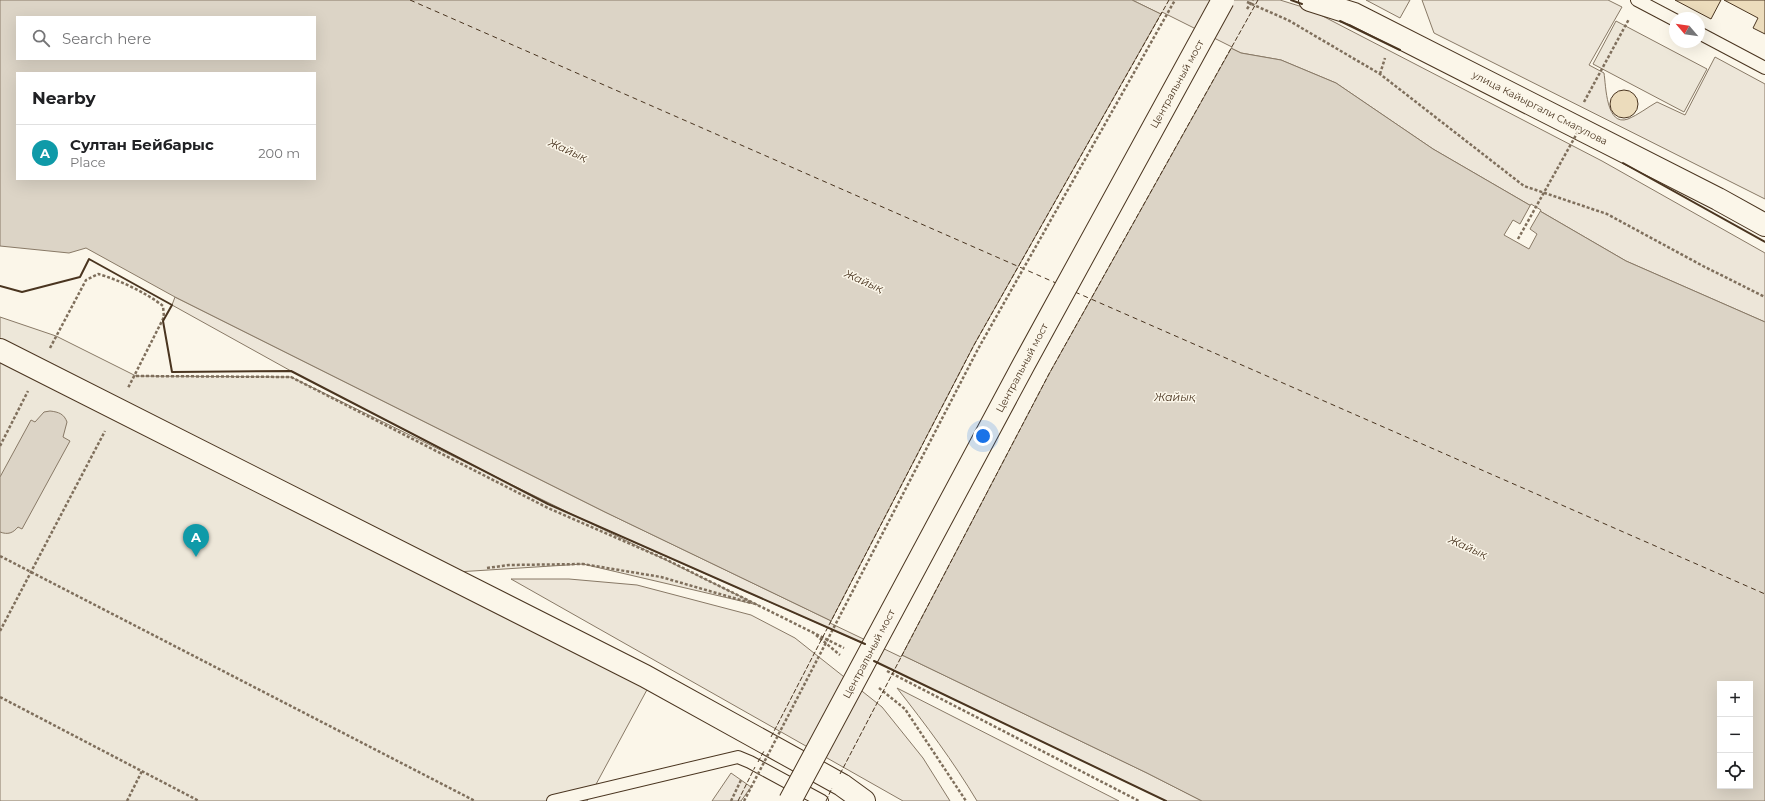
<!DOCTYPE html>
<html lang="en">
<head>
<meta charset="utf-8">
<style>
	body { margin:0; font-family:Montserrat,sans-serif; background:#f6f6f6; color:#202124 }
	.controls { position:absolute; right:12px; bottom:12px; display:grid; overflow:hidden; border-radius:0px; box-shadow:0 4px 16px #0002 }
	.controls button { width:36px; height:36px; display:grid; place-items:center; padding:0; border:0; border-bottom:1px solid #e0e0e0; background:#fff; color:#202124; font:20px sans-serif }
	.compass { position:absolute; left:1669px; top:12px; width:36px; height:36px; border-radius:50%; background:#fff; box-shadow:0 4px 16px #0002; rotate:299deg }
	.you { position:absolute; left:983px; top:436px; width:14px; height:14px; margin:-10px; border:3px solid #fff; border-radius:50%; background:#1a73e8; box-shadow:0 0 0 6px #1a73e833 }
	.badge { display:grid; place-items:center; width:26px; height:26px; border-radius:50%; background:#ea580c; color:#fff; font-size:13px; font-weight:700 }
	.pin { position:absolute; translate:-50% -33px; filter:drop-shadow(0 1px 2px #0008) }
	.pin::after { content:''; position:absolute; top:21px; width:14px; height:12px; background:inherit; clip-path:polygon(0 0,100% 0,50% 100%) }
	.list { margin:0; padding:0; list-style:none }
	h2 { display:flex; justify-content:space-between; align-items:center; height:52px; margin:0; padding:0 16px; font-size:17px }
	h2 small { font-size:13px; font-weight:400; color:#757577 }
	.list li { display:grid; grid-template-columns:26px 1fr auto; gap:12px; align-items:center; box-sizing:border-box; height:56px; padding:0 16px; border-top:1px solid #e0e0e0 }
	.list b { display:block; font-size:15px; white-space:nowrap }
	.list p { margin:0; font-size:13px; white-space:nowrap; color:#757577 }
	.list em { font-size:13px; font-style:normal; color:#757577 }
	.icon { flex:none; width:22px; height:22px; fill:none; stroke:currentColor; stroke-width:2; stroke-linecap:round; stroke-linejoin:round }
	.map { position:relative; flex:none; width:1765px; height:801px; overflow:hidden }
	.search { position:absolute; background:#fff; box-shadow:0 4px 16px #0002; left:16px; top:16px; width:300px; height:44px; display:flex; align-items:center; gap:10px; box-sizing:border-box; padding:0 14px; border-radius:0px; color:#757577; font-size:15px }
	.panel { position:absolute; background:#fff; box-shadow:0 4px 16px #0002; left:16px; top:72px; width:300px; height:108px; border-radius:0px }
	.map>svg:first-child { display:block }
</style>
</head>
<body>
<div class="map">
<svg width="1765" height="801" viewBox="0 0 1765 801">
	<rect width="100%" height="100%" fill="#fbf6e9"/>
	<path fill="#ede6d9" stroke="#887966" d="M1132,0H1280L1309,9L1602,161L1765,253V322L1626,261L1433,149L1336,83L1281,60L1241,53Z
		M1422,0H1608L1622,7L1589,65L1604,73C1606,86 1606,127 1628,119C1638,115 1648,107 1657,102L1685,115L1715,57L1765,84V199L1434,33Z
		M175,297L605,512L1147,773L1202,801H1166L874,661L878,650L548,504L291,371L172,305Z
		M511,579H569L637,585L751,615L795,638L882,707L923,758L950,801H903Z
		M897,688L1119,801H977C953,761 926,725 897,688Z
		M731,773L751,787L741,801H712Z"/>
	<path fill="#ede7d9" stroke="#887966" d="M1366,0H1410L1400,18Z
		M1616,21L1707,69L1684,112L1593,64Z
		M0,317L56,336L136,376L291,377L758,605L583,564L441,573L0,350Z
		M0,358L649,686L587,801H0Z"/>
	<path fill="#dcd4c6" stroke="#887966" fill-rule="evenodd" d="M0,0H1132L1241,53L1281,60L1336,83L1433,149L1626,261L1765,322V801H1202L1147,773L605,512L175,297L86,248L69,253L0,246ZM17,17H315V59H17ZM17,73H315V179H17ZM1720,684H1750V786H1720Z
		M50,411C59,412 64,414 67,422L63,437L70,441L22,529L18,527C13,533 8,535 0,532V477L31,420L35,422L44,412Z"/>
	<path fill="#fbf6e9" stroke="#887966" d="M1162,12L1232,47L1049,374L901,657L830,623L974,345Z
		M1531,204L1541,210L1530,229L1537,234L1529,249L1504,235L1513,220L1520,224Z"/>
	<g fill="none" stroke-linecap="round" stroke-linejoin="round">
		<path stroke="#4a3520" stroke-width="1" stroke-dasharray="5 4" stroke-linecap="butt" d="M410,0L1056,283
			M1075,292L1765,594"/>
	</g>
	<path fill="#ecdcbc" stroke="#4a3520" d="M1675,0H1721L1711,19Z
		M1724,0H1765V34L1753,28L1758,18Z
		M1610 104a14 14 0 1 1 28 0a14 14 0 1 1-28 0Z"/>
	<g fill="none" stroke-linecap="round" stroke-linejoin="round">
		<g stroke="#4a3520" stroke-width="14">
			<path id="lane" d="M1637,0L1675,20
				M1699,33L1765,68
				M553,801L738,757L750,762L822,801"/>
		</g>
		<g stroke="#4a3520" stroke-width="24">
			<path id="street" d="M1310,0L1354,14L1718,199L1765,225
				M0,350L645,676L842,785L864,801"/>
		</g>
		<path stroke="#7f6f5c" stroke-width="2.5" stroke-dasharray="3 2" stroke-linecap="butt" d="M1247,2L1288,20L1380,74L1524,186L1607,214L1703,266L1765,297
			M1380,74L1385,58
			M1584,102L1629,19
			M50,348L86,280L98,274C117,279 147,293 163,306L164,317L128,388
			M136,376L291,377L548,508L665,559L844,648
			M0,446L28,391
			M0,556L475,801
			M487,568L509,565L583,564L661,577L751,603
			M0,631L105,431
			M816,635L840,655
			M887,671L1139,801
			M879,688L905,709L966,801
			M0,697L199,801
			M127,801L142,771
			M731,801L741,780"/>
		<use href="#lane" stroke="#fbf6e9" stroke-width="12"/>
		<use href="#street" stroke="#fbf6e9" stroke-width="22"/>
		<g stroke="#4a3520" stroke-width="24" stroke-linecap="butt">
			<path id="primary-bridge" d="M790,801L1024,364L1223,0"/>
		</g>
		<path stroke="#7f6f5c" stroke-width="2.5" stroke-dasharray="3 2" stroke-linecap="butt" d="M1247,9L1253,0
			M1518,239L1580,128
			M744,801L978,349L1175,0"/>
		<use href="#primary-bridge" stroke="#fbf6e9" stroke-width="22"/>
		<path stroke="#4a3520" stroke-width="1" stroke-dasharray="5 2" stroke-linecap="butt" d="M771,737L974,345L1169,0
			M758,762L764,751
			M840,774L1049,374L1258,0
			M738,801L755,767
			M826,801L832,788"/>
		<path stroke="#4a3520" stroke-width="2" d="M1291,0L1302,4
			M1340,21L1400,50
			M1623,163L1765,242
			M0,286L22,292L80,277L89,259L172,305L163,321L172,372L291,371L548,504L865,644
			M874,661L1166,801"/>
	</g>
	<g text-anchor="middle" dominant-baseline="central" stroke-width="3" stroke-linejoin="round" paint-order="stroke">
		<g font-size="10" fill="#4a3520" stroke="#fbf6e9">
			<text transform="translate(1177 84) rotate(-61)">Центральный мост</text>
			<text transform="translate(1540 108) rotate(27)">улица Кайыргали Смагулова</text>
			<text transform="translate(1022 368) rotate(-62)">Центральный мост</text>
			<text transform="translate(869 654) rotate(-62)">Центральный мост</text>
		</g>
		<g font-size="11" font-style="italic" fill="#4a3520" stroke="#fbf6e9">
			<text transform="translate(568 150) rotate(24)">Жайық</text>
			<text transform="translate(864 281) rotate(24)">Жайық</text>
			<text x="1175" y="397">Жайық</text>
			<text transform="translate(1468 547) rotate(24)">Жайық</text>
		</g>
	</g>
</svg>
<div class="controls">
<button>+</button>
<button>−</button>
<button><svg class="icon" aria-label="locate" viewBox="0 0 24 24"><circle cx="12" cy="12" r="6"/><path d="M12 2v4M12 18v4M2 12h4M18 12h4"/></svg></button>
</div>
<svg class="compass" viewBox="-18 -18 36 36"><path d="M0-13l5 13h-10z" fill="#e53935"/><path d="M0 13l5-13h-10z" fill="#757577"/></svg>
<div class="you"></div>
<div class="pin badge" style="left:196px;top:557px;background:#0f9aa8">A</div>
<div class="search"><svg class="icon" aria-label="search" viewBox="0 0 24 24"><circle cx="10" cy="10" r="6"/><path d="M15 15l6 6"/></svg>Search here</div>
<section class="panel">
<h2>Nearby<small></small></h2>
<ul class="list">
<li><span class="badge" style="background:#0f9aa8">A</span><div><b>Султан Бейбарыс</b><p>Place</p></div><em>200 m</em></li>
</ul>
</section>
</div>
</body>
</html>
